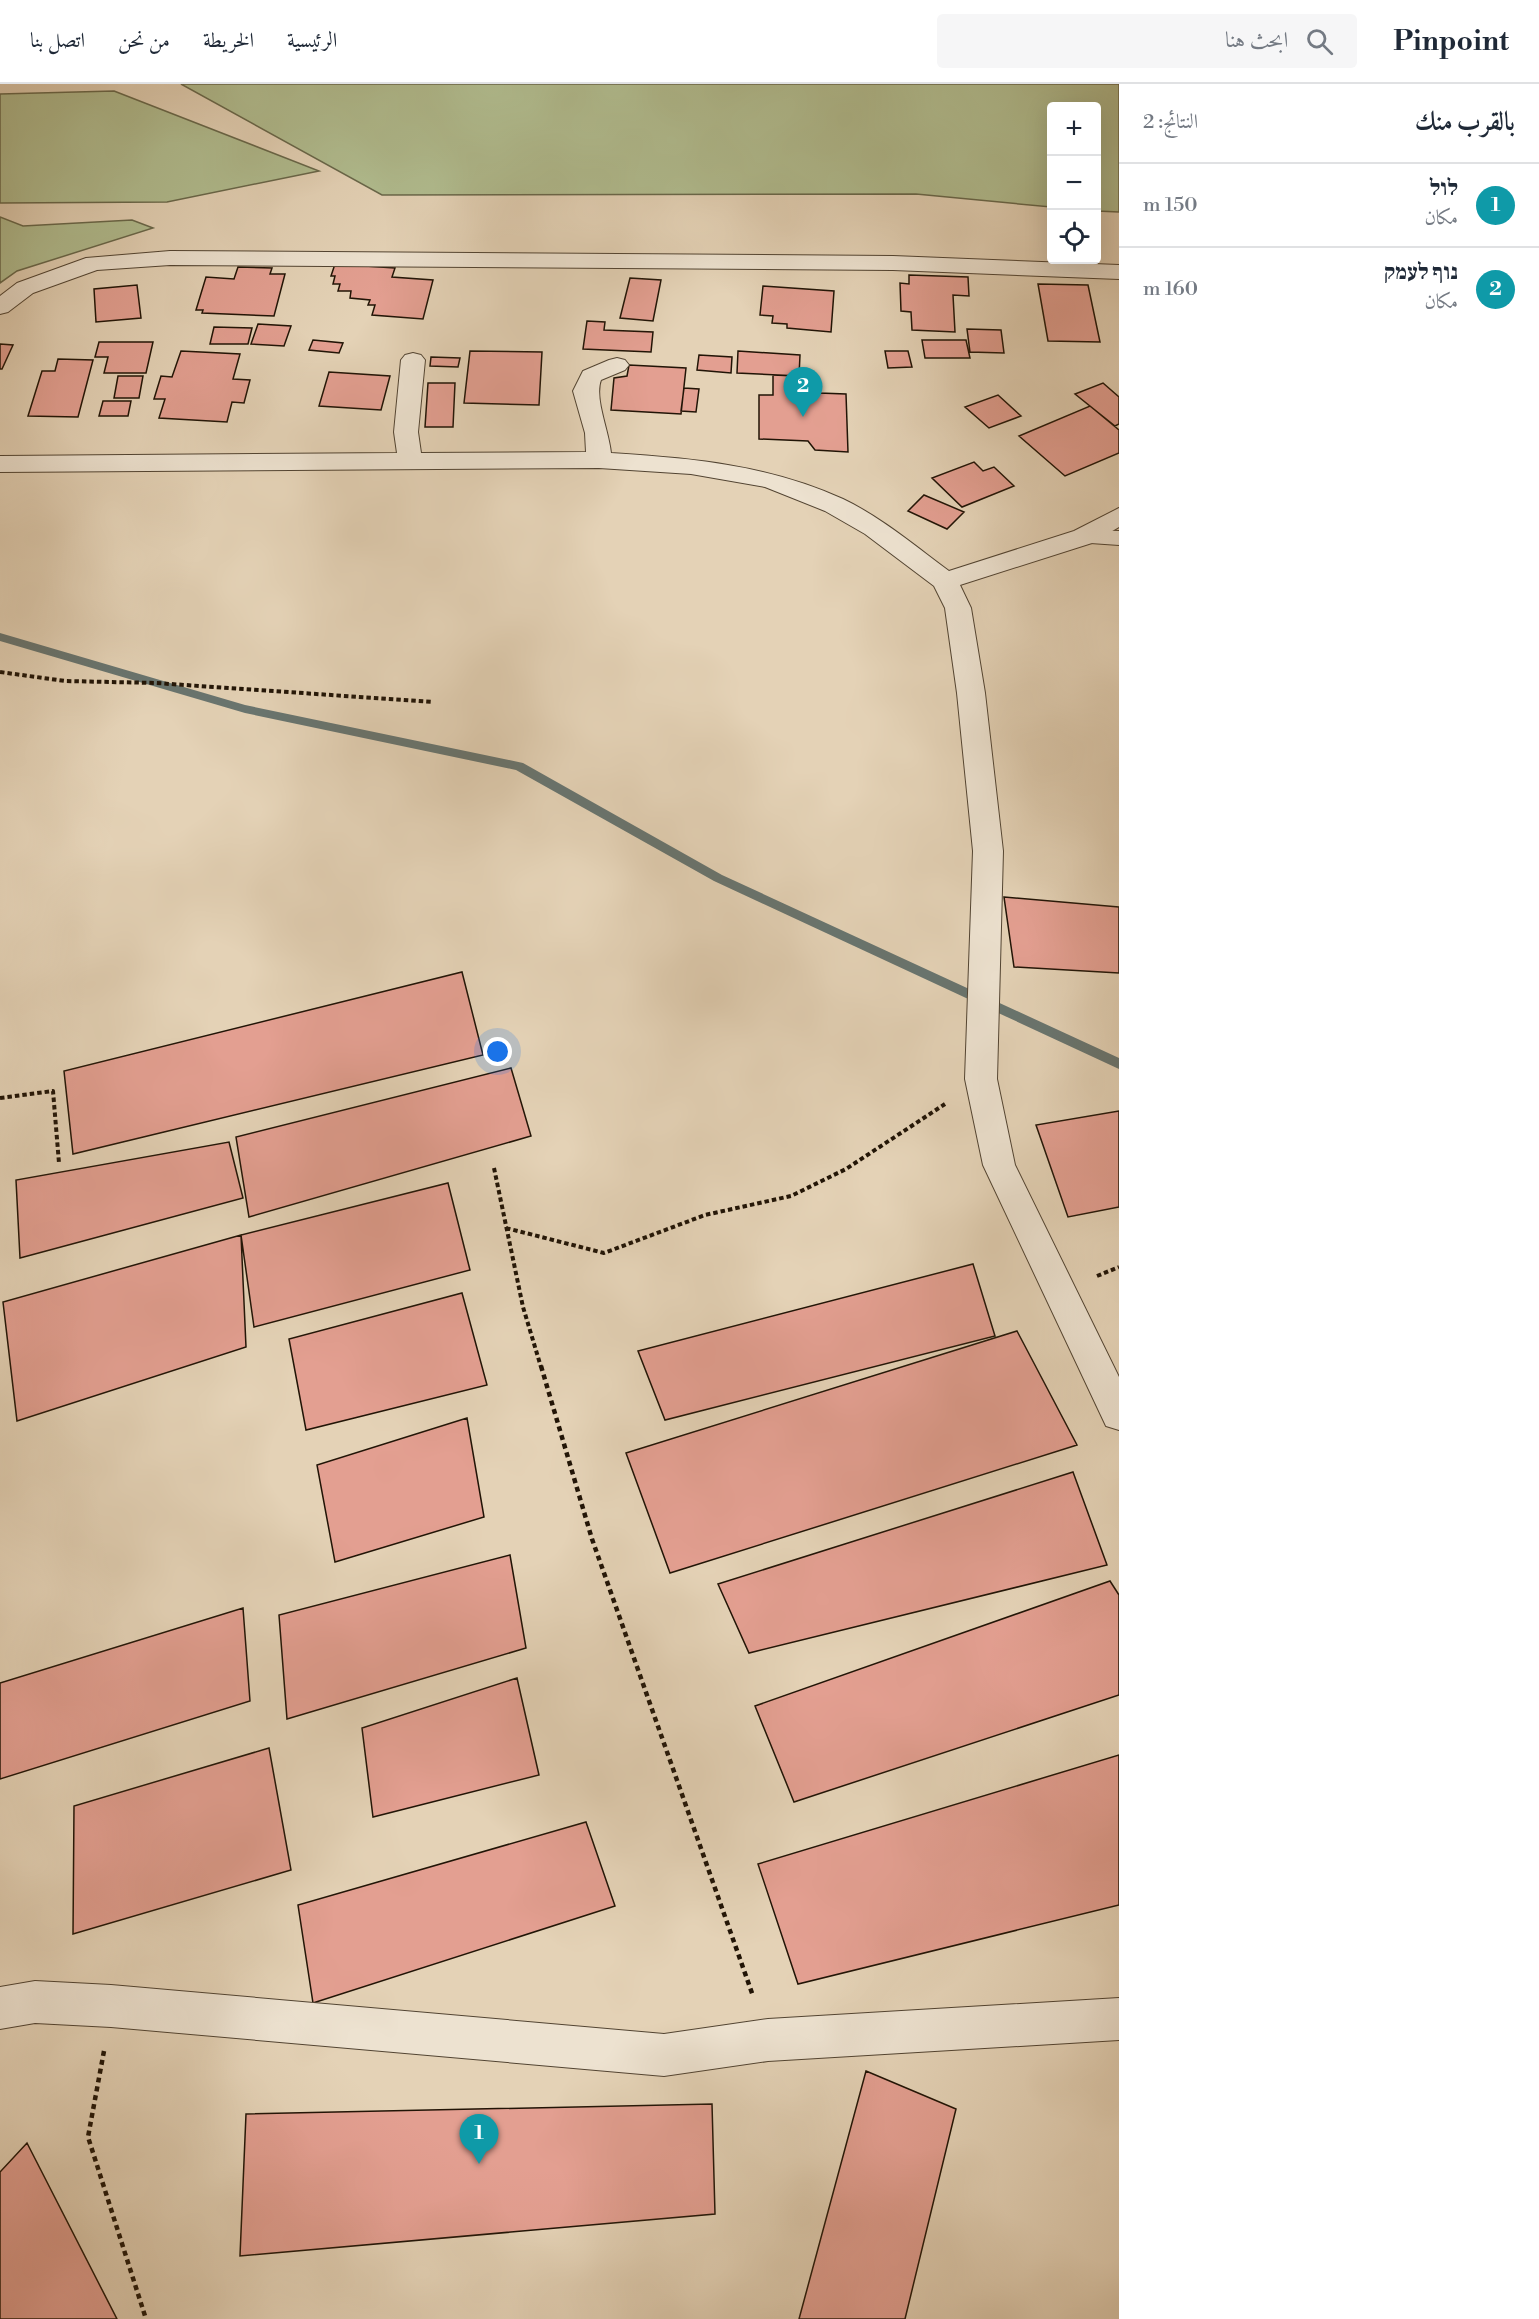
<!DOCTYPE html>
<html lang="ar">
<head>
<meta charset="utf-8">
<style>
	body { margin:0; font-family:"Libre Bodoni",Amiri,"Frank Ruhl Libre",serif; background:#f6f6f7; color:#1f2937; direction:rtl }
	.controls { position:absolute; right:18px; top:18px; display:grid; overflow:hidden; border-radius:6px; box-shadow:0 6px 24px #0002 }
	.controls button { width:54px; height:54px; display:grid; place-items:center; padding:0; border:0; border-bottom:2px solid #e0e1e3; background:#fff; color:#1f2937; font:30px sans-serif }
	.you { position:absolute; left:498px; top:968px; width:21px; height:21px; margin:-15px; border:4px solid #fff; border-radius:50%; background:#1a73e8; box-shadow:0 0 0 9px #1a73e833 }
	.badge { display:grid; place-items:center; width:39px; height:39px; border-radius:50%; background:#111827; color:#fff; font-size:20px; font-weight:700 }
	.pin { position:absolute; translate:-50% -50px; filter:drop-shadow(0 2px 3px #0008) }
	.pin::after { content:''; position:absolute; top:32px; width:21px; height:18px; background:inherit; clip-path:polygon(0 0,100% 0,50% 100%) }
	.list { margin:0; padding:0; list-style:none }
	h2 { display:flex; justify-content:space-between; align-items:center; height:78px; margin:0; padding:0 24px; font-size:26px }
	h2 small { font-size:20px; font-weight:400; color:#747a83 }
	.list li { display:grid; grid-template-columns:39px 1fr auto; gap:18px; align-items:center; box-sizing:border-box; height:84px; padding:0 24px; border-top:2px solid #e0e1e3 }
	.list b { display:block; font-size:22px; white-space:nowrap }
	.list p { margin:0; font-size:20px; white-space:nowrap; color:#747a83 }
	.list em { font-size:20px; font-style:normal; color:#747a83 }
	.icon { flex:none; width:33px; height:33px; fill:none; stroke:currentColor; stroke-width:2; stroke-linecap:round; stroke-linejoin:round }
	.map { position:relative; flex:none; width:1119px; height:2235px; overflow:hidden; direction:ltr }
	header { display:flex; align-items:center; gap:36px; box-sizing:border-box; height:84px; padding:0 30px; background:#fff; border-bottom:2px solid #e0e1e3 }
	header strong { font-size:28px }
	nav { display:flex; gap:33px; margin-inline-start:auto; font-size:21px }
	.search { width:420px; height:54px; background:#f6f6f7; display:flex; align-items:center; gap:15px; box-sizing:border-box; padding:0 21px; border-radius:6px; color:#747a83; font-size:22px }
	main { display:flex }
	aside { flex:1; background:#fff }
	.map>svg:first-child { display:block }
</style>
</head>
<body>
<header>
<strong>Pinpoint</strong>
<div class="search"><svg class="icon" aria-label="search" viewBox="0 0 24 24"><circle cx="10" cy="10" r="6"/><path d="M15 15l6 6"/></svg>ابحث هنا</div>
<nav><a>الرئيسية</a><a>الخريطة</a><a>من نحن</a><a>اتصل بنا</a></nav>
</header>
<main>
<aside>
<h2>بالقرب منك<small>النتائج: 2</small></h2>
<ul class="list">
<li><span class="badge" style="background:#0f9aa8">1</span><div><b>לול</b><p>مكان</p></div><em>150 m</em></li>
<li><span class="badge" style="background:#0f9aa8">2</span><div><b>נוף לעמק</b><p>مكان</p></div><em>160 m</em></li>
</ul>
</aside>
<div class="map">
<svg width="1119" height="2235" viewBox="0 0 1119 2235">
	<rect width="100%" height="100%" fill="#e4d2b6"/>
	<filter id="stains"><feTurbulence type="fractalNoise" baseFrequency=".00333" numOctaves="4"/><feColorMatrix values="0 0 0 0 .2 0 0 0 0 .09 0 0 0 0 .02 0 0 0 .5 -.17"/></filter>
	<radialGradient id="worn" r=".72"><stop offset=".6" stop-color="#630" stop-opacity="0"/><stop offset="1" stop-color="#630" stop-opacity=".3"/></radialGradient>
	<path fill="#b1bd90" stroke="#69684b" stroke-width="1.5" d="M181,0H1119V128L1097,127L1096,22H1052L1051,123L916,110L382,111Z
		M114,7L319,87L167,118L0,119V10Z
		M0,133L23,142L132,136L153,144L17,187L0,199Z"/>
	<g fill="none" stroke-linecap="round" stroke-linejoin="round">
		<path fill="#687570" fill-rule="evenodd" d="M0,549L245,621L523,679L722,791L1119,974V985L714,797L516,686L245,629L0,557Z"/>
	</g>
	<path fill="#e39f91" stroke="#211406" stroke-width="1.5" d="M335,180L395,184L392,193L433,196L423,235L372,231L375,221H368L370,216L350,214L351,207H338L340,200H333L335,192H331Z
		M238,183L272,184L270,190H285L274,232L202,229L203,226H196L206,193L234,195Z
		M909,191L968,193L969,212L953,211L955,248L912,246L911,228L901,227L900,199L909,200Z
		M630,194L661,196L653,237L620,234Z
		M1038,200L1088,201L1100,258L1048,257Z
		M137,201L141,234L96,238L94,205Z
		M763,202L834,207L831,248L787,244V240L772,239L773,232L760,231Z
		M587,237L605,238L604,246L653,248L651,268L583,265Z
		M258,240L291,242L284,262L251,260Z
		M214,243L252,244L248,260H210Z
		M967,245L1001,246L1004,269L970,268Z
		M313,256L343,259L339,269L309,266Z
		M922,256H966L970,274H925Z
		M99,258H153L146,289H104L108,273H95Z
		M0,260L13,261L2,285H0Z
		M181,267L240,270L233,295L250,296L244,319L232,318L227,338L159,334L165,315H154L161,292L172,293Z
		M470,267L542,268L539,321L464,319Z
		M738,267L800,271L799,292L737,289Z
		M885,267H908L912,283L888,284Z
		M699,271L732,273L731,289L697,286Z
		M431,273L460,274L458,283L430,282Z
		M58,275L93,276L78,333L28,332L42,287H55Z
		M629,281L686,284L681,330L611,326L614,294L627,292Z
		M329,288L390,292L381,326L319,322Z
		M773,291L818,293L819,309L846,310L848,368L815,366L808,357L759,355V311H773Z
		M118,292H143L139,314H114Z
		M428,299H455L453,343H425Z
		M1103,299L1119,313V340L1115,342L1075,310Z
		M684,304L699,305L696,328L681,327Z
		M998,311L1021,332L989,344L965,323Z
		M103,317H131L128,332H99Z
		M1090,322L1119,346V369L1065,392L1019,352Z
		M974,378L983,387L994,383L1014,402L962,423L932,394Z
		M924,411L964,428L947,445L908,427Z
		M1004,813L1119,823V889L1014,883Z
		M462,888L483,971L73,1070L64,987Z
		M511,984L531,1052L249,1133L236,1053Z
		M1119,1027V1123L1068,1133L1036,1041Z
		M229,1058L243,1114L20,1174L16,1096Z
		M448,1099L470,1186L254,1243L241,1151Z
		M241,1151L246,1263L17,1337L3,1218Z
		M973,1180L995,1252L665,1336L638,1267Z
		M462,1209L487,1301L306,1346L289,1255Z
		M1017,1247L1077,1361L670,1489L626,1369Z
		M467,1334L484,1433L335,1478L317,1381Z
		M1073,1388L1107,1481L749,1569L718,1500Z
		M510,1471L526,1564L287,1635L279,1531Z
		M1110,1497L1119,1511V1611L794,1718L755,1622Z
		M243,1524L250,1617L0,1695V1599Z
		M517,1594L539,1691L373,1733L362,1644Z
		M269,1664L291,1786L73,1850L74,1722Z
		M1119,1671V1821L798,1900L758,1780Z
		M586,1738L615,1822L313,1919L298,1821Z
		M866,1987L956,2025L905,2235H799Z
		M712,2020L715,2130L240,2172L246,2030Z
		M27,2059L117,2235H0V2088Z"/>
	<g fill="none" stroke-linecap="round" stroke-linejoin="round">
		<g stroke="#524432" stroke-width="2">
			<path id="lane" d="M1083,446L1119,447V461L1076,458L1073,453L1076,448Z"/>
		</g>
		<g stroke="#524432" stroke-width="2">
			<path id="street" d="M170,167L893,172L1119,181V195L893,186L170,181L97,186L33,209L8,228L0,230V212L17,199L86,174Z
				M413,269L421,271L425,276L418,348L421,369L586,368L585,349L573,307L583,287L609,276L617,274L625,276L629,281L625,286L601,296C594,314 609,347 611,369C691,374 769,381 843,415C881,433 915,462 949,487L1074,447L1119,424V443L1092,459L960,501L971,524L985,609L1003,767L997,995L1015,1081L1119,1293V1346L1106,1342L983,1081L965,995L973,767L957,609L945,524L934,502L865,450L825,427L765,403L691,390L599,384L0,388V372L397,369L394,348L401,276L405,271Z
				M35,1897L111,1901L664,1950L768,1935L1119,1914V1956L768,1977L664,1992L111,1943L35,1939L0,1945V1903Z"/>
		</g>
		<path stroke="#211406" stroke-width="4" stroke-dasharray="4.5 3" stroke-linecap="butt" d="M0,588L65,597L156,599L433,618
			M0,1014L53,1007L59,1079
			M494,1084L523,1223L541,1283
			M506,1144L604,1169L705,1131L791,1112L846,1085L945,1020
			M1097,1192L1119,1183"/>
		<path stroke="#211406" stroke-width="4.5" stroke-dasharray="5 4" stroke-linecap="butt" d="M541,1282L592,1455L753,1912
			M104,1967L88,2053L146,2235"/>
		<use href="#lane" fill="#ede2d0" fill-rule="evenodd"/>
		<use href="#street" fill="#ede2d0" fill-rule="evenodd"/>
	</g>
	<rect width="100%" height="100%" filter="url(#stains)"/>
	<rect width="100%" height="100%" fill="url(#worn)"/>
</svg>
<div class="controls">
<button>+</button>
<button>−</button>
<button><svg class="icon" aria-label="locate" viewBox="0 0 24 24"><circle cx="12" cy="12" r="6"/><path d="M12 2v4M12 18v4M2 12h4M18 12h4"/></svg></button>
</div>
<div class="you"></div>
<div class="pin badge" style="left:479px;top:2080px;background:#0f9aa8">1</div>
<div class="pin badge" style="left:803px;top:333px;background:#0f9aa8">2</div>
</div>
</main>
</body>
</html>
